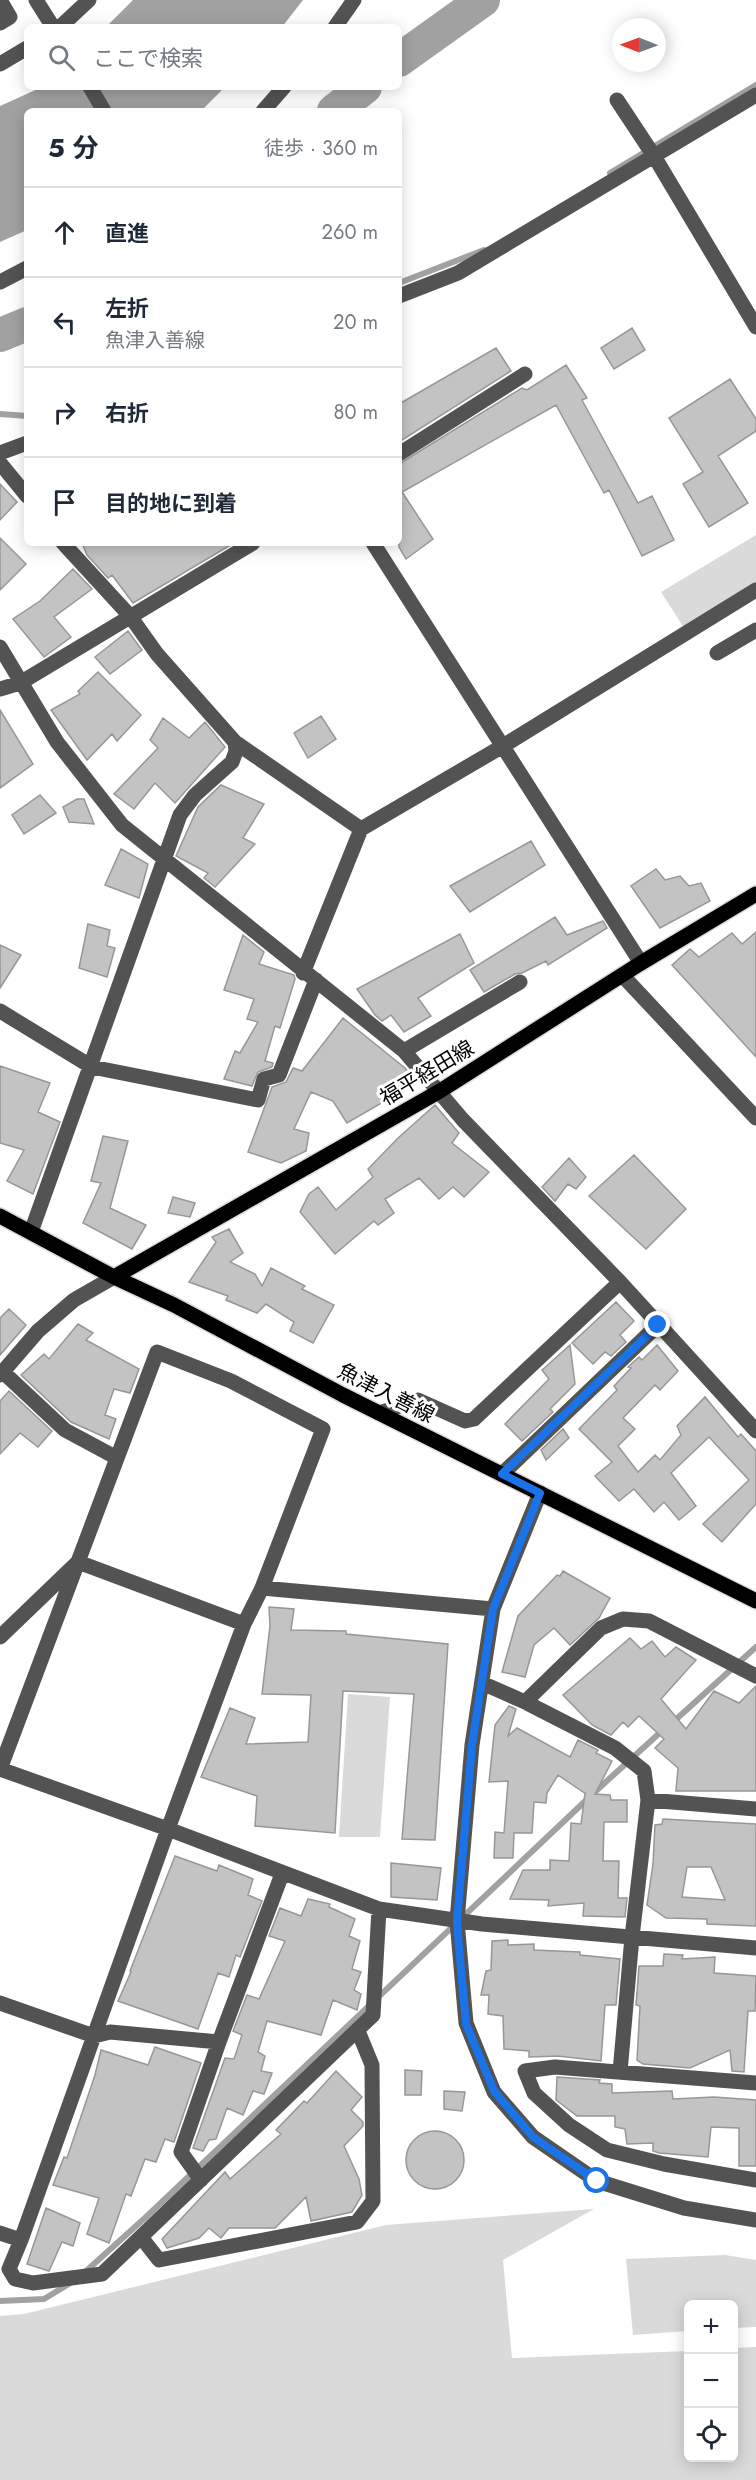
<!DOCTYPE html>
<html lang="ja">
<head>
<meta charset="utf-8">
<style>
	body { margin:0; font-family:Jost,"Noto Sans JP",sans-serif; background:#f6f6f7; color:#1f2937 }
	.controls { position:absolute; right:18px; bottom:18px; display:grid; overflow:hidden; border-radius:9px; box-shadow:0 3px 15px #0003 }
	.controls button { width:54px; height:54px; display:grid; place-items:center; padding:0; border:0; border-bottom:2px solid #e0e1e3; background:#fff; color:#1f2937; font:30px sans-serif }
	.compass { position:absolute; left:612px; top:18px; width:54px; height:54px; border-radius:50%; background:#fff; box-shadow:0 3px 15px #0003; rotate:271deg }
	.stop { position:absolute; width:18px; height:18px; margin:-14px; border:4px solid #1a73e8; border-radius:50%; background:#fff }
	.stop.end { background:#1a73e8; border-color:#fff; box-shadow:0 2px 6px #0008 }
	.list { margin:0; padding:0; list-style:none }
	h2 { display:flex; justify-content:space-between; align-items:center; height:78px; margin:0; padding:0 24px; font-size:26px }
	h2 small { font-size:20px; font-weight:400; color:#747a83 }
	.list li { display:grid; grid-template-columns:39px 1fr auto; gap:18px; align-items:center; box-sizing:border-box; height:90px; padding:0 24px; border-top:2px solid #e0e1e3 }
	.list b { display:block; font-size:22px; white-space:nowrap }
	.list p { margin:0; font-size:20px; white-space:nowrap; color:#747a83 }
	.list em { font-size:20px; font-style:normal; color:#747a83 }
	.icon { flex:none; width:33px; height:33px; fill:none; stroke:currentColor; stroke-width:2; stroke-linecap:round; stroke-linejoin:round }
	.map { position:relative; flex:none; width:756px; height:2480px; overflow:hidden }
	.search { position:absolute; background:#fff; box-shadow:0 3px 15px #0003; left:24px; top:24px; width:378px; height:66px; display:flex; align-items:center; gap:15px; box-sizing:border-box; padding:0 21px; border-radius:9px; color:#747a83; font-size:22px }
	.panel { position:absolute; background:#fff; box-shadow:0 3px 15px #0003; left:24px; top:108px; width:378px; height:438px; border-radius:9px }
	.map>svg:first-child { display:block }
</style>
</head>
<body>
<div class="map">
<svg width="756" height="2480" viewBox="0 0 756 2480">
	<rect width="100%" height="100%" fill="#fff"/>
	<path fill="#dadada" d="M756,535V585L684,628L661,592Z
		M348,1694L390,1697L380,1837H339Z
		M594,2209L503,2260L512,2358L688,2351V2458H734V2348L756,2347V2480H0V2316L24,2314L386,2225Z
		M725,2255L756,2260V2327L734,2328V2304H688V2331L633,2335L626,2259Z"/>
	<path fill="#a1a1a1" d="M133,0H303L282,27H106Z
		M42,87H225L201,111H27V230L0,242V106Z"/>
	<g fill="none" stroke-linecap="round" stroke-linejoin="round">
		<path stroke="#a1a1a1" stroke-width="6" d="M610,173L756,85
			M399,283L484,250
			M0,414L27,416
			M672,1723L756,1647
			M85,2272L146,2217L598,1789L664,1729
			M0,2301L44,2299L72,2282"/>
		<path stroke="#a1a1a1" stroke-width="34" d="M399,60L483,0
			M334,111L365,87
			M0,335L27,324"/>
	</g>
	<path fill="#c3c3c3" stroke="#979797" stroke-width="1.5" fill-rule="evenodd" d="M632,328L645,350L614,369L601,348Z
		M496,348L511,371L399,442V404Z
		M566,365L587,398L582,400L638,503L652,496L674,540L642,556L609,490L604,493L556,405L402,492L433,539L406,559L399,547V464L522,388L527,390Z
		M730,379L756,419V431L718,456L748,503L709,527L683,484L703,472L669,418Z
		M0,484L17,502L0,520Z
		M0,538L26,564L0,590Z
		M82,543H234L133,603L112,575L108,578L87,555Z
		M73,569L92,589L54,617L71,637L44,657L13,619L40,601Z
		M128,631L142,650L110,674L95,657Z
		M98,672L141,715L117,741L112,734L87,760L51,710L80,694L78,691Z
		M0,710L33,764L0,788Z
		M321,716L336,739L308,758L294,733Z
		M163,718L189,738L205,722L225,747L175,803L155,783L134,809L114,794L158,748L150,740Z
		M221,785L264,804L243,838L255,844L215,887L204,878L208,873L176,856L198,807Z
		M40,795L56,813L24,834L12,815Z
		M77,799H84L94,824L69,822L63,807Z
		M531,841L545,865L470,912L450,886Z
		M121,849L148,864L139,898L105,885Z
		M656,869L665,880L680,876L689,886L701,883L710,901L660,928L631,886Z
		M555,917L567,935L603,921L607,928L548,965L546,961L522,973L515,974L484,992L470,970Z
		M88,924L110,930L107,946L115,948L107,977L79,968Z
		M756,932V1057L672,965L690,949L699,957L732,933L742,944Z
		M460,934L474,963L418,998L431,1016L404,1032L391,1015L382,1021L375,1015L357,989Z
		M243,935L264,952L259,964L294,975L295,979L280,1028L275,1026L265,1061L273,1063L272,1067L258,1072L252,1086L224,1079L235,1051L240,1053L258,1022L247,1019L254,999L224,990Z
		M0,945L21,955L0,988Z
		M343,1018L405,1068L416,1083L347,1123L333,1101L311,1092L294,1129L309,1133L306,1151L281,1163L248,1152L272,1087L286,1082L293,1068L302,1071Z
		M0,1066L50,1083L38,1112L60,1122L33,1194L7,1181L24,1150L0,1143Z
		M435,1105L459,1133L452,1143L489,1172L464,1197L453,1187L439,1199L419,1178L385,1199L394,1213L378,1225L374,1221L335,1254L300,1212L309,1194L318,1187L336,1210L373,1177L368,1169L398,1138Z
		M103,1136L128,1141L110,1208L146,1225L132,1249L83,1223L101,1183L91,1181Z
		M634,1155L686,1209L646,1249L589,1196Z
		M569,1158L586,1177L576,1189L568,1184L555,1201L542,1187Z
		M173,1197L195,1203L190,1217L168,1213Z
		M229,1229L243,1253L230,1262L255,1274L262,1286L271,1268L305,1286L302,1289L334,1305L313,1343L290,1331L294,1322L266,1304L257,1313L226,1300L228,1296L189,1282L216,1242L212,1237Z
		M616,1302L634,1321L620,1335L626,1342L611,1356L605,1352L593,1364L572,1343Z
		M9,1309L26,1325L0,1355V1318Z
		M78,1324L93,1333L86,1340L139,1369L130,1393L114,1389L105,1415L116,1419L109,1439L71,1422L21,1375L44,1354L49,1359Z
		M570,1345L575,1384L550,1409L553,1412L522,1441L505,1424L549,1379L542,1370Z
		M657,1345L678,1371L660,1390L655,1385L623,1418L635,1429L618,1446L638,1472L655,1455L660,1460L681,1435L677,1426L705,1397L738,1437L741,1434L756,1451V1504L722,1542L703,1524L749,1480L709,1437L671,1473L696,1506L679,1520L664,1502L654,1512L634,1489L619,1501L595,1476L612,1462L579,1429L617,1390L614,1386L631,1368L628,1367L639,1357L642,1360Z
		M9,1391L52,1431L38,1447L20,1433L0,1454V1401Z
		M563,1429L569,1438L546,1460L541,1450Z
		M563,1571L610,1598L599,1618L570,1645L554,1628L534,1645L525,1677L502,1672L518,1616L557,1575L560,1576Z
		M269,1607L294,1609L291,1630L346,1631V1634L448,1644L435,1840L402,1839L414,1694L343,1691L335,1833L255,1826L257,1796L201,1777L230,1708L255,1718L246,1744L308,1742L311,1695L262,1694L270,1626Z
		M630,1638L641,1649L652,1641L665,1657L676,1647L696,1660L661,1699L686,1729L714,1691L739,1703L756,1686V1791H676L678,1768L655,1748L664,1739L639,1716L628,1727L623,1722L611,1735L592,1725L563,1695Z
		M509,1706L516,1709L508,1736L517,1728L570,1757L578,1740L598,1750L596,1753L612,1761L595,1794L610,1795L611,1800H627V1822H604L603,1861H619L618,1898H627L625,1917L583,1916L584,1903L548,1906L549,1900L510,1899L523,1870H550V1860L569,1861L571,1823L581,1824L585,1793L586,1794L558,1775L547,1793L546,1803L534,1802L532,1833H514L513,1858H494L495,1832L504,1833L508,1781L489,1782L495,1725Z
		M663,1819L756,1824V1926L707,1924V1919L666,1918L647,1905L653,1864L655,1825L662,1824ZM687,1867H711L725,1900L682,1897Z
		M175,1856L217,1871L219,1865L253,1879L248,1895L262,1901L240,1957L236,1955L229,1977L218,1973L198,2029L118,2001L131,1972L130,1971Z
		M391,1863L441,1868L437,1900L391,1897Z
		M308,1899L330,1904L329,1907L355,1919L349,1936L360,1941L352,1969L361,1972L354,1990L361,1994L357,2010L333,2000L321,2035L267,2021L258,2052L265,2056L261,2071L272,2073L264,2094L253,2091L243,2115L227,2108L216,2139L209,2140L203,2151L193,2148L225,2058L234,2059L242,2035L233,2031L247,1995L259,1999L285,1941L269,1936L280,1908L301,1916Z
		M508,1940V1945L534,1944V1950L580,1952V1955L620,1959L616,2005H605L601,2061L558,2056L529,2057V2051L504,2049L503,2016L488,2014L489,1995H481L486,1971L491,1970L492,1941Z
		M664,1954L683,1955L682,1959L715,1957L714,1973L756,1976L755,2011H748L744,2072L732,2071L730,2050L690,2068L643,2064L637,2060L640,2006L636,2005L639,1966H663Z
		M155,2047L201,2063L174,2142L165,2139L156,2162L145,2159L131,2196L126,2194L109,2243L87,2234L99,2198L53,2185L64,2157L67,2158L95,2075L101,2050L148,2065Z
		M405,2070L422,2071L421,2095H405Z
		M336,2071L362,2097L351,2110L363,2122V2126L344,2146L359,2179L362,2195L352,2212L311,2221L306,2197L275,2228H229L221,2238L209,2228L199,2238L167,2248L162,2239L225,2172L230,2179L281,2134L276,2130L304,2101L307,2103Z
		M557,2077L600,2080L599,2083L612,2084V2093L672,2091L673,2099L714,2097L756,2100V2166H739V2128L711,2127L708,2157L659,2153L653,2151V2143L627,2144L625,2129L615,2127V2116H577L556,2100Z
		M444,2091L465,2092L462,2111L444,2109Z
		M406 2160a29 29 0 1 1 58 0a29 29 0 1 1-58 0Z
		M46,2208L80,2223L73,2246L62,2242L49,2271L27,2264Z"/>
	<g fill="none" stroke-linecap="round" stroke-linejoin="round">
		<g stroke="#dbdbdb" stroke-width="18">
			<path id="major" d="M0,1216L114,1277L174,1305L343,1395L756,1601
				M114,1277L440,1091L641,963L756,894"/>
		</g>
		<path stroke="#535353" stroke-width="15" d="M0,0L10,17L0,23
			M36,0L53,27
			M60,27L89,0
			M335,27L354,0
			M0,64L27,48
			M90,87L104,111
			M617,100L654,156L756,327
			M263,111L284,87
			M0,282L27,268
			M399,296L458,273L756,95
			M0,453L27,443
			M399,454L525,374
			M0,463L27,496
			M373,543L641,963
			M0,647L57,742L122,825L404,1051L463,1120L620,1282L756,1431
			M717,653L756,630
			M0,689L20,683L253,543
			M235,742L361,829
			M303,973L361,829L503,746L756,590
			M623,976L756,1118
			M0,1011L92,1067L258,1100L264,1079L279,1075L316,980
			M404,1051L520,982
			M31,1232L180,815L195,795L232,762L236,751L235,742L157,654L130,616L63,543
			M3,1372L65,1430L117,1458
			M0,1375L38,1331L74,1300L114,1277
			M379,1413L418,1400L465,1421L474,1419L620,1282
			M502,1474L658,1325
			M540,1493L493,1609L472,1745L457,1921L466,2023L494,2092L533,2137L597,2181L684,2208L756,2220
			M262,1588L493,1609
			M0,1637L78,1562L244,1624
			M482,1683L525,1702L615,1748L644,1771L648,1800L632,1937L620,2072
			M525,1702L601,1628L623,1619L649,1621L756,1676
			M0,1769L157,1352L231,1381L323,1429L262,1588L244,1624L168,1829L21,2240L9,2269L15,2279L33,2283L102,2274L373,2015L379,1909
			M0,1769L168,1829L379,1909L482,1924L756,1948
			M648,1800L756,1809
			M0,2003L94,2036L110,2032L219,2042L282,1874
			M756,2083L555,2067L525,2071L534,2093L569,2125L607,2150L664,2164L756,2180
			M201,2180L181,2152L219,2042
			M0,2233L21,2240
			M141,2237L159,2260L357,2222L373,2201L372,2065L358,2031"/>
		<use href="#major" stroke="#000" stroke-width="15"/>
	</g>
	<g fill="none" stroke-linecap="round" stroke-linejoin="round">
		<path stroke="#1a73e8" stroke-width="8" d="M597,2181L533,2137L494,2091L466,2024L459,1947L457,1921L472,1745L493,1609L540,1493L502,1474L658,1325"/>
	</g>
	<g text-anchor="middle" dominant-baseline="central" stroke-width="6" stroke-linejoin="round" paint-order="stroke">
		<g font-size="21" fill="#000" stroke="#fff">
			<text transform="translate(427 1073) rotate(-31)">福平経田線</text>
			<text transform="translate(386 1393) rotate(27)">魚津入善線</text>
		</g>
	</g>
</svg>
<div class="controls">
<button>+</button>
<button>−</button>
<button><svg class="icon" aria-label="locate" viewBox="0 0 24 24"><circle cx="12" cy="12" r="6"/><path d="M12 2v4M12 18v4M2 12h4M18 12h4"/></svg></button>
</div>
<svg class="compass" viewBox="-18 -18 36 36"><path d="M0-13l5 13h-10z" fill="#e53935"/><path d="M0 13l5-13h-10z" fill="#747a83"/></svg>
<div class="stop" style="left:597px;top:2181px"></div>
<div class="stop end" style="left:658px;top:1325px"></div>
<div class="search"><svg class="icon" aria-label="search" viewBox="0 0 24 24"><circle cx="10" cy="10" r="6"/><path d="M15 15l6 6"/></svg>ここで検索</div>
<section class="panel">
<h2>5 分<small>徒歩 · 360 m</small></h2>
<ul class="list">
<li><svg class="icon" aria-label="ahead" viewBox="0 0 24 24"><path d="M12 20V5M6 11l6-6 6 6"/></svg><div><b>直進</b></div><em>260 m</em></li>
<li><svg class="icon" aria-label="left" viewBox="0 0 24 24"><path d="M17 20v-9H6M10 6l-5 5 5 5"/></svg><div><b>左折</b><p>魚津入善線</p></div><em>20 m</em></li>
<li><svg class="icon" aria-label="right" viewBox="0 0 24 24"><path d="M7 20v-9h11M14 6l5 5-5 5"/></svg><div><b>右折</b></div><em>80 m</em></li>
<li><svg class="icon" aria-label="arrive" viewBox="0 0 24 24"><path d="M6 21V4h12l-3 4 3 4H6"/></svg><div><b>目的地に到着</b></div></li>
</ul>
</section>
</div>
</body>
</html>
